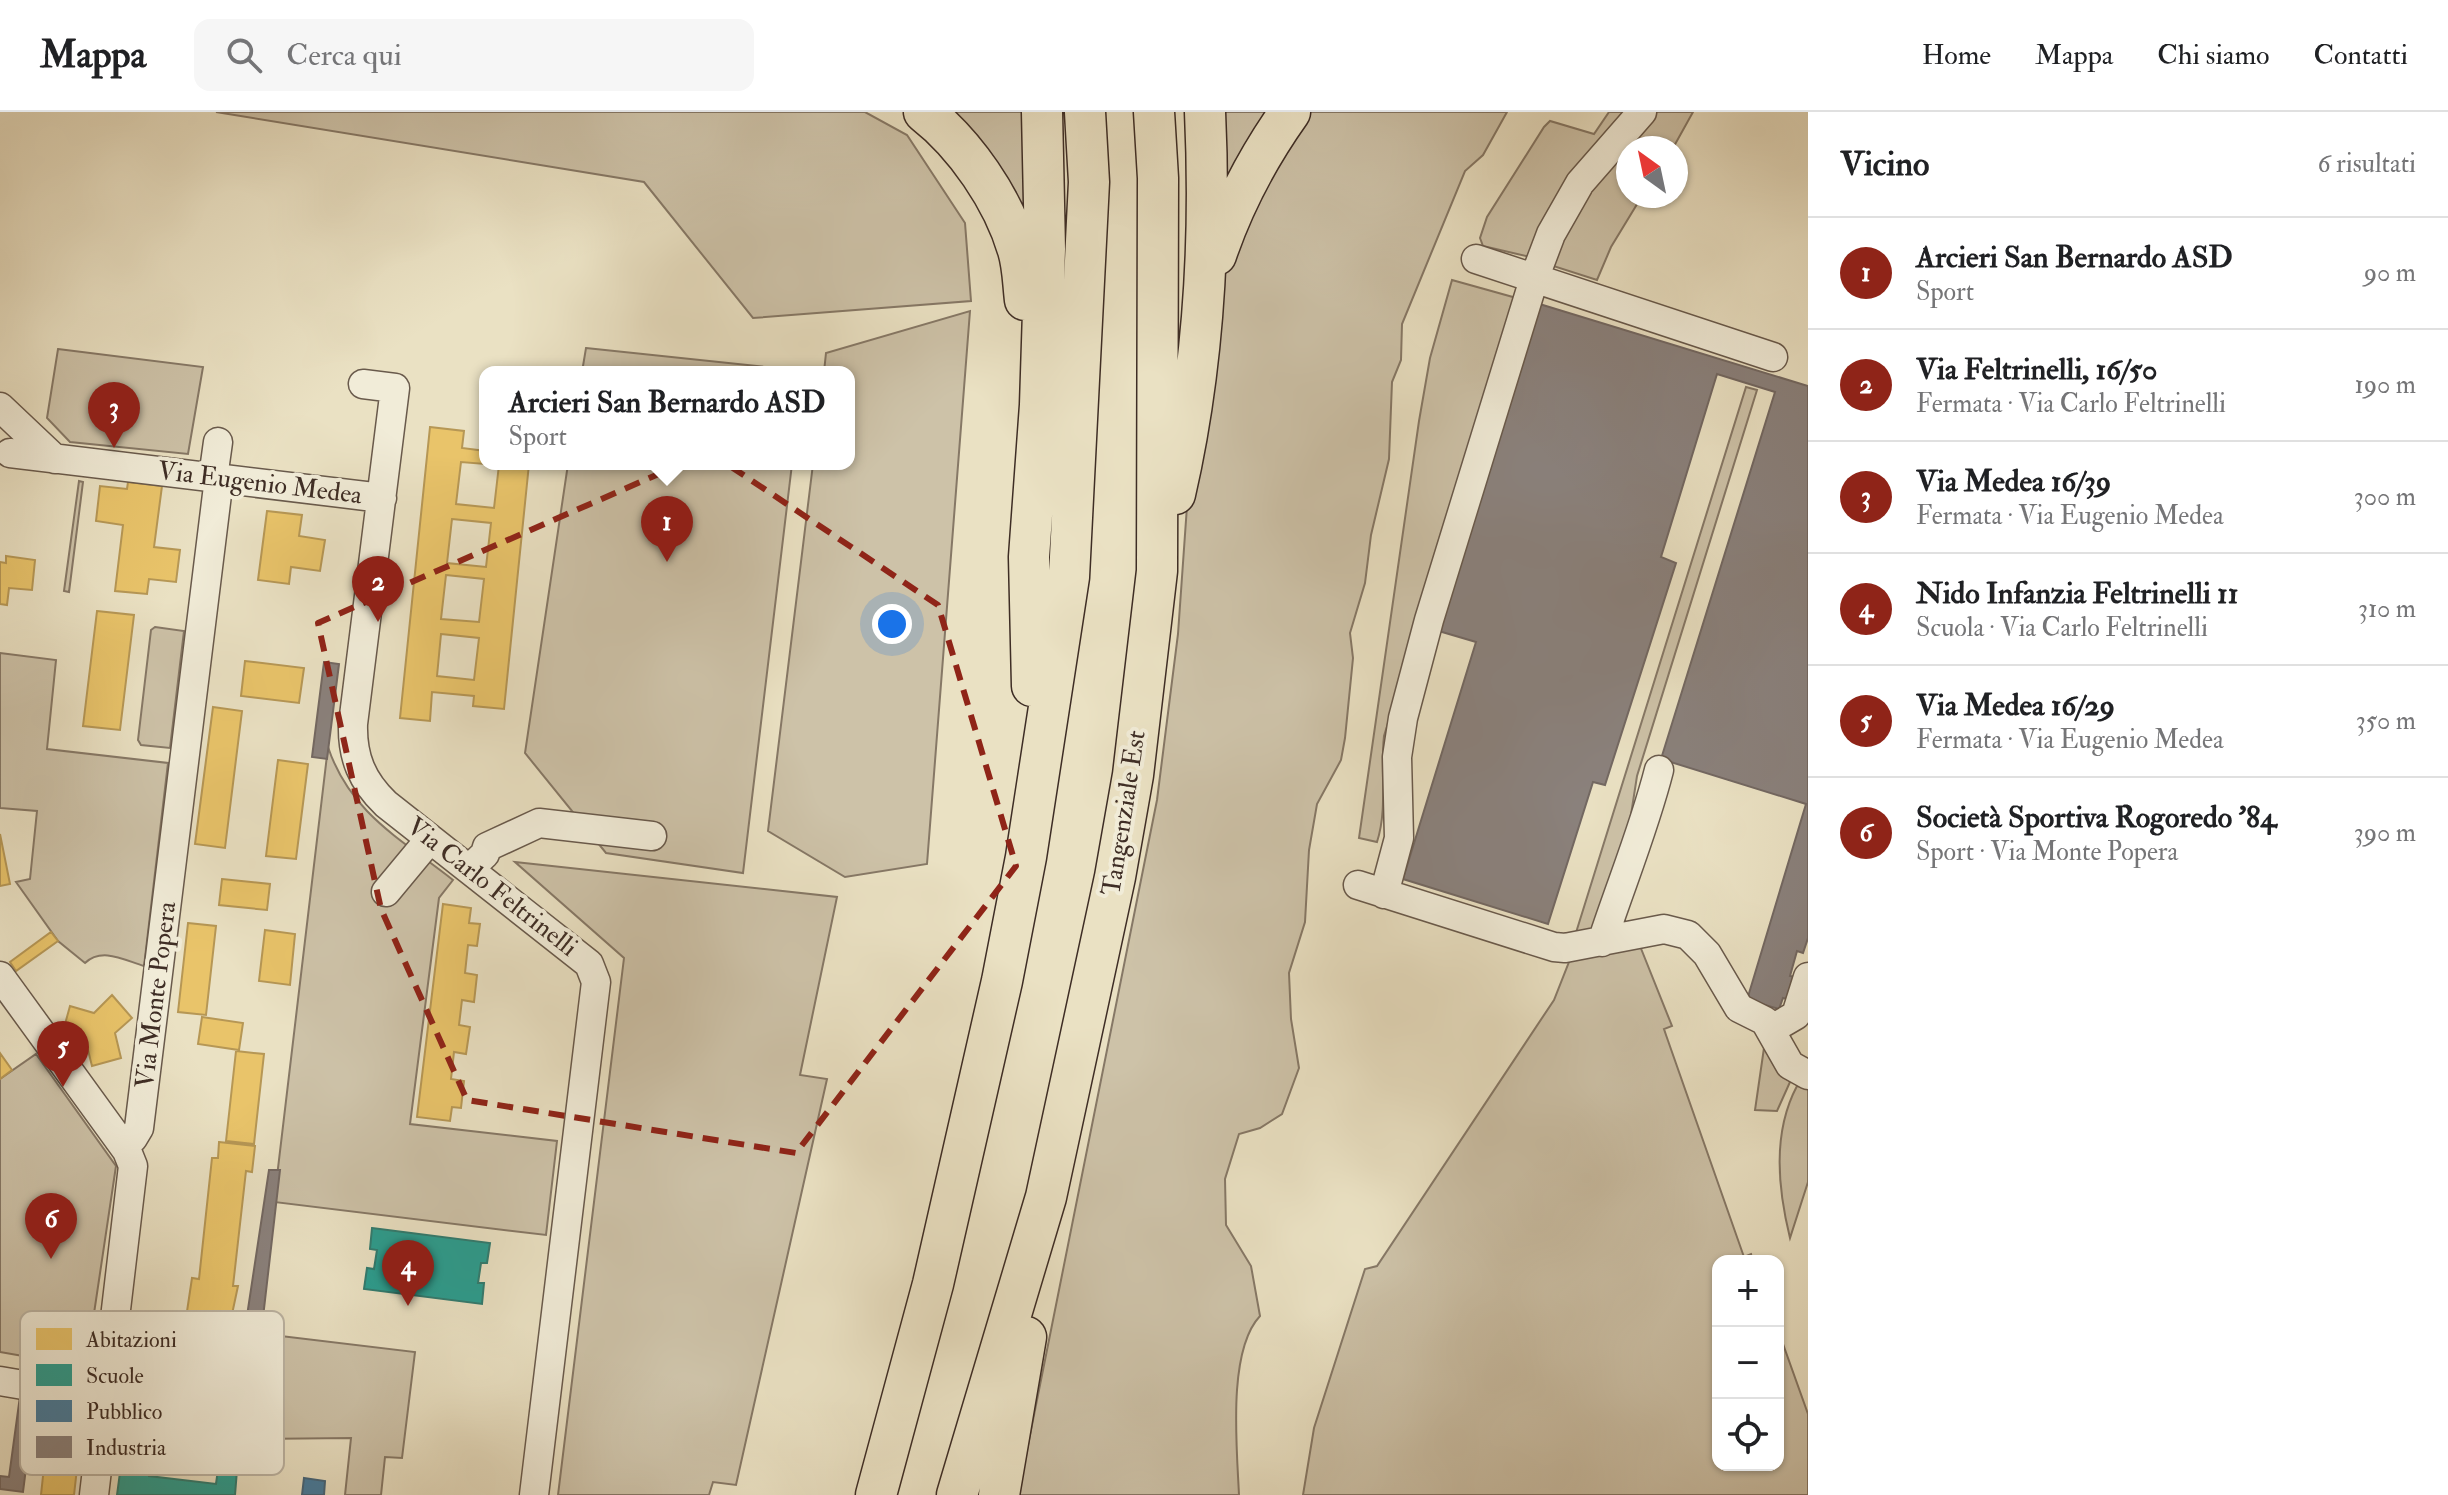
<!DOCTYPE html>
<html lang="it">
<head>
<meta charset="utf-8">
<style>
	body { margin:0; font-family:"IM FELL Double Pica",serif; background:#f6f6f6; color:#202124 }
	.controls { position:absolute; right:24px; bottom:24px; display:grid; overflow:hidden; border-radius:16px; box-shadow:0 2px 6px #0004 }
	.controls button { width:72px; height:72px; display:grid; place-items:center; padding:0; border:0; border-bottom:2px solid #e0e0e0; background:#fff; color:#202124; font:40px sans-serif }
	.compass { position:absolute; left:1616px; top:24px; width:72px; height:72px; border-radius:50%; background:#fff; box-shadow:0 2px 6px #0004; rotate:327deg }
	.you { position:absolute; left:892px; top:512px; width:28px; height:28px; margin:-20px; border:6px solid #fff; border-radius:50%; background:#1a73e8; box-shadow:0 0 0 12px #1a73e833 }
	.badge { display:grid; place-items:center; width:52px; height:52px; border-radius:50%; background:#8f2418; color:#fff; font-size:26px; font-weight:700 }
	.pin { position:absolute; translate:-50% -66px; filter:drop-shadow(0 2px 4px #0008) }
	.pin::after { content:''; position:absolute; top:42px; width:28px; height:24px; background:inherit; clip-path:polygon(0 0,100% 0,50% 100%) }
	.popup { position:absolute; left:479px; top:254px; width:376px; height:104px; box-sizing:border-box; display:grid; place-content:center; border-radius:16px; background:#fff; filter:drop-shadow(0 2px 6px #0005); font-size:26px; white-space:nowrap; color:#757577 }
	.popup b { font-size:30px; color:#202124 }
	.popup::after { content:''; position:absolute; left:50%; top:100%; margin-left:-16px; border:16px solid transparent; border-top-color:#fff }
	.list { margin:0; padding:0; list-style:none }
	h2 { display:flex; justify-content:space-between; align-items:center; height:104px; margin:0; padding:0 32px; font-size:34px }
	h2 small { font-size:26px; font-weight:400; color:#757577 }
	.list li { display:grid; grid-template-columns:52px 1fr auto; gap:24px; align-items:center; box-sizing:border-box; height:112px; padding:0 32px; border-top:2px solid #e0e0e0 }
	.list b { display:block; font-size:30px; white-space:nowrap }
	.list p { margin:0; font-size:26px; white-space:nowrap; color:#757577 }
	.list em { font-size:26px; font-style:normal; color:#757577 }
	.icon { flex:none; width:44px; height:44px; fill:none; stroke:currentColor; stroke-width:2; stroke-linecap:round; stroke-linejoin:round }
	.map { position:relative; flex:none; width:1808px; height:1383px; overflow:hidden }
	header { display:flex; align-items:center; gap:48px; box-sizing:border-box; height:112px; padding:0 40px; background:#fff; border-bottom:2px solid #e0e0e0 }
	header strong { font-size:38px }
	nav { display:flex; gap:44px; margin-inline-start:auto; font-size:28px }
	.search { width:560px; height:72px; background:#f6f6f6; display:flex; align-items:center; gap:20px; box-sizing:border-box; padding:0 28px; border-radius:16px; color:#757577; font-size:30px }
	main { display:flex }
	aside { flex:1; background:#fff }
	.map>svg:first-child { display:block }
</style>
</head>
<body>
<header>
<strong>Mappa</strong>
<div class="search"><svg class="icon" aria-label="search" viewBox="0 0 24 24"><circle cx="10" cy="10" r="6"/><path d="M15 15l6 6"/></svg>Cerca qui</div>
<nav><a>Home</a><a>Mappa</a><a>Chi siamo</a><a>Contatti</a></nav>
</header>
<main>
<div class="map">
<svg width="1808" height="1383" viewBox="0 0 1808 1383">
	<rect width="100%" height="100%" fill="#eae1c3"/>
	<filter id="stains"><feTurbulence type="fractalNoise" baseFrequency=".0025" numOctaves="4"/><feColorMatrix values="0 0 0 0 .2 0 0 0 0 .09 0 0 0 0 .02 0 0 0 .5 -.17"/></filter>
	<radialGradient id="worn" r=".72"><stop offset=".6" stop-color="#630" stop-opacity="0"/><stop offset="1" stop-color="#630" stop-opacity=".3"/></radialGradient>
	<path fill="#cdc2a8" stroke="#867866" stroke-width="2" d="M216,0H865L907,23L965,111L971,189L753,206L644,70Z
		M937,0H1028L1032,172Z
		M1213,0H1273L1226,77Z
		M1309,0H1507L1483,43L1465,59L1402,212L1401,248L1392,270L1389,347L1371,423L1365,471L1350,521L1353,546L1345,626L1341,648L1317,692L1309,738L1305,810L1289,861L1291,907L1299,956L1282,1002L1260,1016L1239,1022L1225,1067L1226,1113L1251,1154L1260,1204C1227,1239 1237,1337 1239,1383H1018L1157,688L1178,522L1187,394L1223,167L1254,77Z
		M1609,0H1631L1530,145L1483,134L1480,126L1487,105L1544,15L1550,9L1594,22Z
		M1657,0H1693L1673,36H1628V84H1642L1611,135L1597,168L1547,152L1587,78Z
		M1452,168L1520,187L1384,624C1380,659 1388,696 1377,730L1359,726L1419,309L1430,246Z
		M970,199L927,752L845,765L768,719L813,352H849V260H824L826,241Z
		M586,236L803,259L582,260Z
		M58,237L203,255L188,342L70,330L47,306Z
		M1746,275L1757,278L1637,664L1626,735L1601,817L1574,827Z
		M568,352H792L743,761L606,741L525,641Z
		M79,369L83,370L69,480L64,479Z
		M155,515L184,519L170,636L141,633L138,628L151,518Z
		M0,541L56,548L47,637L168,651L144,854C124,848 102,835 85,851L58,829L16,770L30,767L37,699L0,696Z
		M328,635C350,701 401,727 453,768L439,786L410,1012L557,1029L546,1123L274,1090Z
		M515,750L837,785L800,963L827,967L736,1373L713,1370L709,1383H558L624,846Z
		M1640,834L1672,914L1664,917L1666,923L1744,1145L1751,1142L1753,1149H1718V1353H1778V1218L1808,1302V1383H1303L1314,1316L1365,1157L1377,1154L1554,888L1571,845Z
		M1765,929L1790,970L1777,999L1755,998Z
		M36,942L116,1054L86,1255L0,1240V967Z
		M1797,974L1808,975V1070L1790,1126C1778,1077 1772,1021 1797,974Z
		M264,1222L415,1240L402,1346L385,1345L381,1383H345L351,1326L244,1327L127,1302L136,1232L258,1250Z"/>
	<path fill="#e9c46a" stroke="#b69755" stroke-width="2" fill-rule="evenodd" d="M430,315L464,319L462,336L485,339V352L461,350L456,392L494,396L499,353L485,352H529L504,597L473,594L474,584L432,580L430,609L400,606ZM452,407L491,411L486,455L447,451ZM446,463L484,467L479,510L441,507ZM441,522L479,526L474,568L437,564Z
		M128,370L162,374L154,435L180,438L176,470L149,467L147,482L115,479L123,413L96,409L100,374L127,377Z
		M267,399L302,403L299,424L325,428L320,459L291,455L289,472L258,468Z
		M6,444L35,448L32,478L9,476L7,493L0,492V450L6,451Z
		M97,499L134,503L120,618L83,614Z
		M245,549L304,556L299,591L241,584Z
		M213,595L242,599L225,736L195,732Z
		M278,648L308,652L296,747L266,744Z
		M0,722L10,772L0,774Z
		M222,767L270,772L267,798L219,793Z
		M443,792L471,796L469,811L480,812L477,834L468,833L465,861L477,863L474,890L462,888L459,913L470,915L466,942L454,940L451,967L464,969L461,996L452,995L450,1009L417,1005Z
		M188,811L216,814L206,903L178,900Z
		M265,818L295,822L290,873L259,869Z
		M51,820L58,829L16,859L10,850Z
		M112,883L132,906L115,921L121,946L92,954L86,930L62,923L70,894L94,901Z
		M202,905L243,911L239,938L198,932Z
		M236,939L264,942L254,1032L226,1029Z
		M0,941L12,958L0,967Z
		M219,1030L255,1034L252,1060L246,1059L233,1174H238L231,1207L186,1206L192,1166L199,1167L212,1046H218Z
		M51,1289L84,1294L74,1383H41Z"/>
	<path fill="#2a9d8f" stroke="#307b6f" stroke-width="2" d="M372,1116L490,1131L487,1151H481L478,1171H484L482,1192L364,1177L367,1156L374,1157L377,1138L370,1137Z
		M137,1315L149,1324V1364L216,1372L219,1350L229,1347L237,1358L235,1383H117L125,1323Z"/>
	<path fill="#457b9d" stroke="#436479" stroke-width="2" d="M304,1366L325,1369L324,1383H302Z"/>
	<path fill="#8a817c" stroke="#736862" stroke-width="2" d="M1533,190L1808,274V826L1803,841L1797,839L1790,864L1797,865L1791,888L1783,886L1779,897L1747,888L1806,692L1661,647L1775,280L1717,262L1661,445L1676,451L1605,673L1593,670L1548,812L1403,767L1476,530L1432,517Z
		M324,550L339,552L327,647L312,645Z
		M269,1058H280L259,1240L242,1237Z
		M20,1284L35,1286L23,1380L0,1377V1364L9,1365Z"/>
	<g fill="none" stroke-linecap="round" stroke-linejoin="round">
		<g stroke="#695a4c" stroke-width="31">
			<path id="minor" d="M1476,147L1773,245
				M363,272L395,276L353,612C352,645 362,669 386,692L589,852L596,870L534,1383
				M0,295L55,347
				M10,341L382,386
				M213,366L218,330
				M469,757L485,742L487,735L539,711L652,724
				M1358,773L1554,835L1565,836L1664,817L1688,823L1707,842L1739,896L1765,909L1790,953L1808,963
				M386,780L430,727
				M1384,782L1399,726L1397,645L1403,606L1429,508L1534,167L1551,122L1580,71L1642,0
				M1602,830C1621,772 1644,717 1659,658
				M0,864L127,1039L133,1054L94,1383
				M1772,917L1796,903L1808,865
				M119,1028L133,1026L139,1016L219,366
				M0,1269L106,1287"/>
		</g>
		<g stroke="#3e2d25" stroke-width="43">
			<path id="highway" d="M924,0C965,32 1003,87 1018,138C1023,154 1023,172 1025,188
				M1216,143C1234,90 1258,45 1290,0
				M1175,382C1204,256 1211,128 1205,0
				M1032,574L1029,445L1040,293L1045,137L1042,0
				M876,1383L933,1172L1002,869L1026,745L1069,465L1089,70L1085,0
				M957,1383L1046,1085L1115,765L1133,663L1157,459L1158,66L1154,0
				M999,1383L1026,1225"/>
		</g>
		<use href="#minor" stroke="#f1ecd8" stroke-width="28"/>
		<use href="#highway" stroke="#eae1c3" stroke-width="40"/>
	</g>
	<path fill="none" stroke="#8f2418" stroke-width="6" stroke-dasharray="16 10" stroke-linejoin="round" d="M709,340L938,493L1016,754L796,1041L467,988L381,797L318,511Z"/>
	<g text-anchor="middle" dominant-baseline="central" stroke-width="8" stroke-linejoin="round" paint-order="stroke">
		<g font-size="26" fill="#3e2d25" stroke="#f1ecd8">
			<text transform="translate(260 371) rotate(7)">Via Eugenio Medea</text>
			<text transform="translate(1124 701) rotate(-81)">Tangenziale Est</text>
			<text transform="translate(492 775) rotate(38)">Via Carlo Feltrinelli</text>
			<text transform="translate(156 883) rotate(-83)">Via Monte Popera</text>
		</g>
	</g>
	<rect x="20" y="1199" width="264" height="164" rx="12" fill="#f1ecd8" stroke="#bbb3a2" stroke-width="2"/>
	<rect x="36" y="1216" width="36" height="22" fill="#e9c46a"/>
	<rect x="36" y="1252" width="36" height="22" fill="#2a9d8f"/>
	<rect x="36" y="1288" width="36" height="22" fill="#457b9d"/>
	<rect x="36" y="1324" width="36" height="22" fill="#8a817c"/>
	<g font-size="22" fill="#3e2d25">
		<text x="86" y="1235">Abitazioni</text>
		<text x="86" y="1271">Scuole</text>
		<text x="86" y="1307">Pubblico</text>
		<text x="86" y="1343">Industria</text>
	</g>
	<rect width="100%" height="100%" filter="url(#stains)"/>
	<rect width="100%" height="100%" fill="url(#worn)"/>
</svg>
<div class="controls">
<button>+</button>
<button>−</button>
<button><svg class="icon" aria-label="locate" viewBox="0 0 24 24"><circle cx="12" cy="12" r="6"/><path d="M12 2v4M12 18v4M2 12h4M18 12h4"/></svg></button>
</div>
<svg class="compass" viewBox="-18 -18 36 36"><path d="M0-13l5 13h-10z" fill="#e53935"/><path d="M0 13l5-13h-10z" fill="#757577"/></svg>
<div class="you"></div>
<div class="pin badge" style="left:667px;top:450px">1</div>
<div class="popup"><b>Arcieri San Bernardo ASD</b>Sport</div>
<div class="pin badge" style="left:378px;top:510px">2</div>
<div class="pin badge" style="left:114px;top:336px">3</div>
<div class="pin badge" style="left:408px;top:1194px">4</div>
<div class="pin badge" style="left:63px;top:975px">5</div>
<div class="pin badge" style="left:51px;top:1147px">6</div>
</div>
<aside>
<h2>Vicino<small>6 risultati</small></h2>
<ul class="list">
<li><span class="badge">1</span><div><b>Arcieri San Bernardo ASD</b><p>Sport</p></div><em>90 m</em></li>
<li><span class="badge">2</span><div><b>Via Feltrinelli, 16/50</b><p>Fermata · Via Carlo Feltrinelli</p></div><em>190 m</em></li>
<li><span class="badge">3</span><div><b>Via Medea 16/39</b><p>Fermata · Via Eugenio Medea</p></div><em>300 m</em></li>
<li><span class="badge">4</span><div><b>Nido Infanzia Feltrinelli 11</b><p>Scuola · Via Carlo Feltrinelli</p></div><em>310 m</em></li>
<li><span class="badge">5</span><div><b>Via Medea 16/29</b><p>Fermata · Via Eugenio Medea</p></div><em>350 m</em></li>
<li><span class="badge">6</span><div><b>Società Sportiva Rogoredo '84</b><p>Sport · Via Monte Popera</p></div><em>390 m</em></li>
</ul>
</aside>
</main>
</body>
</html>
